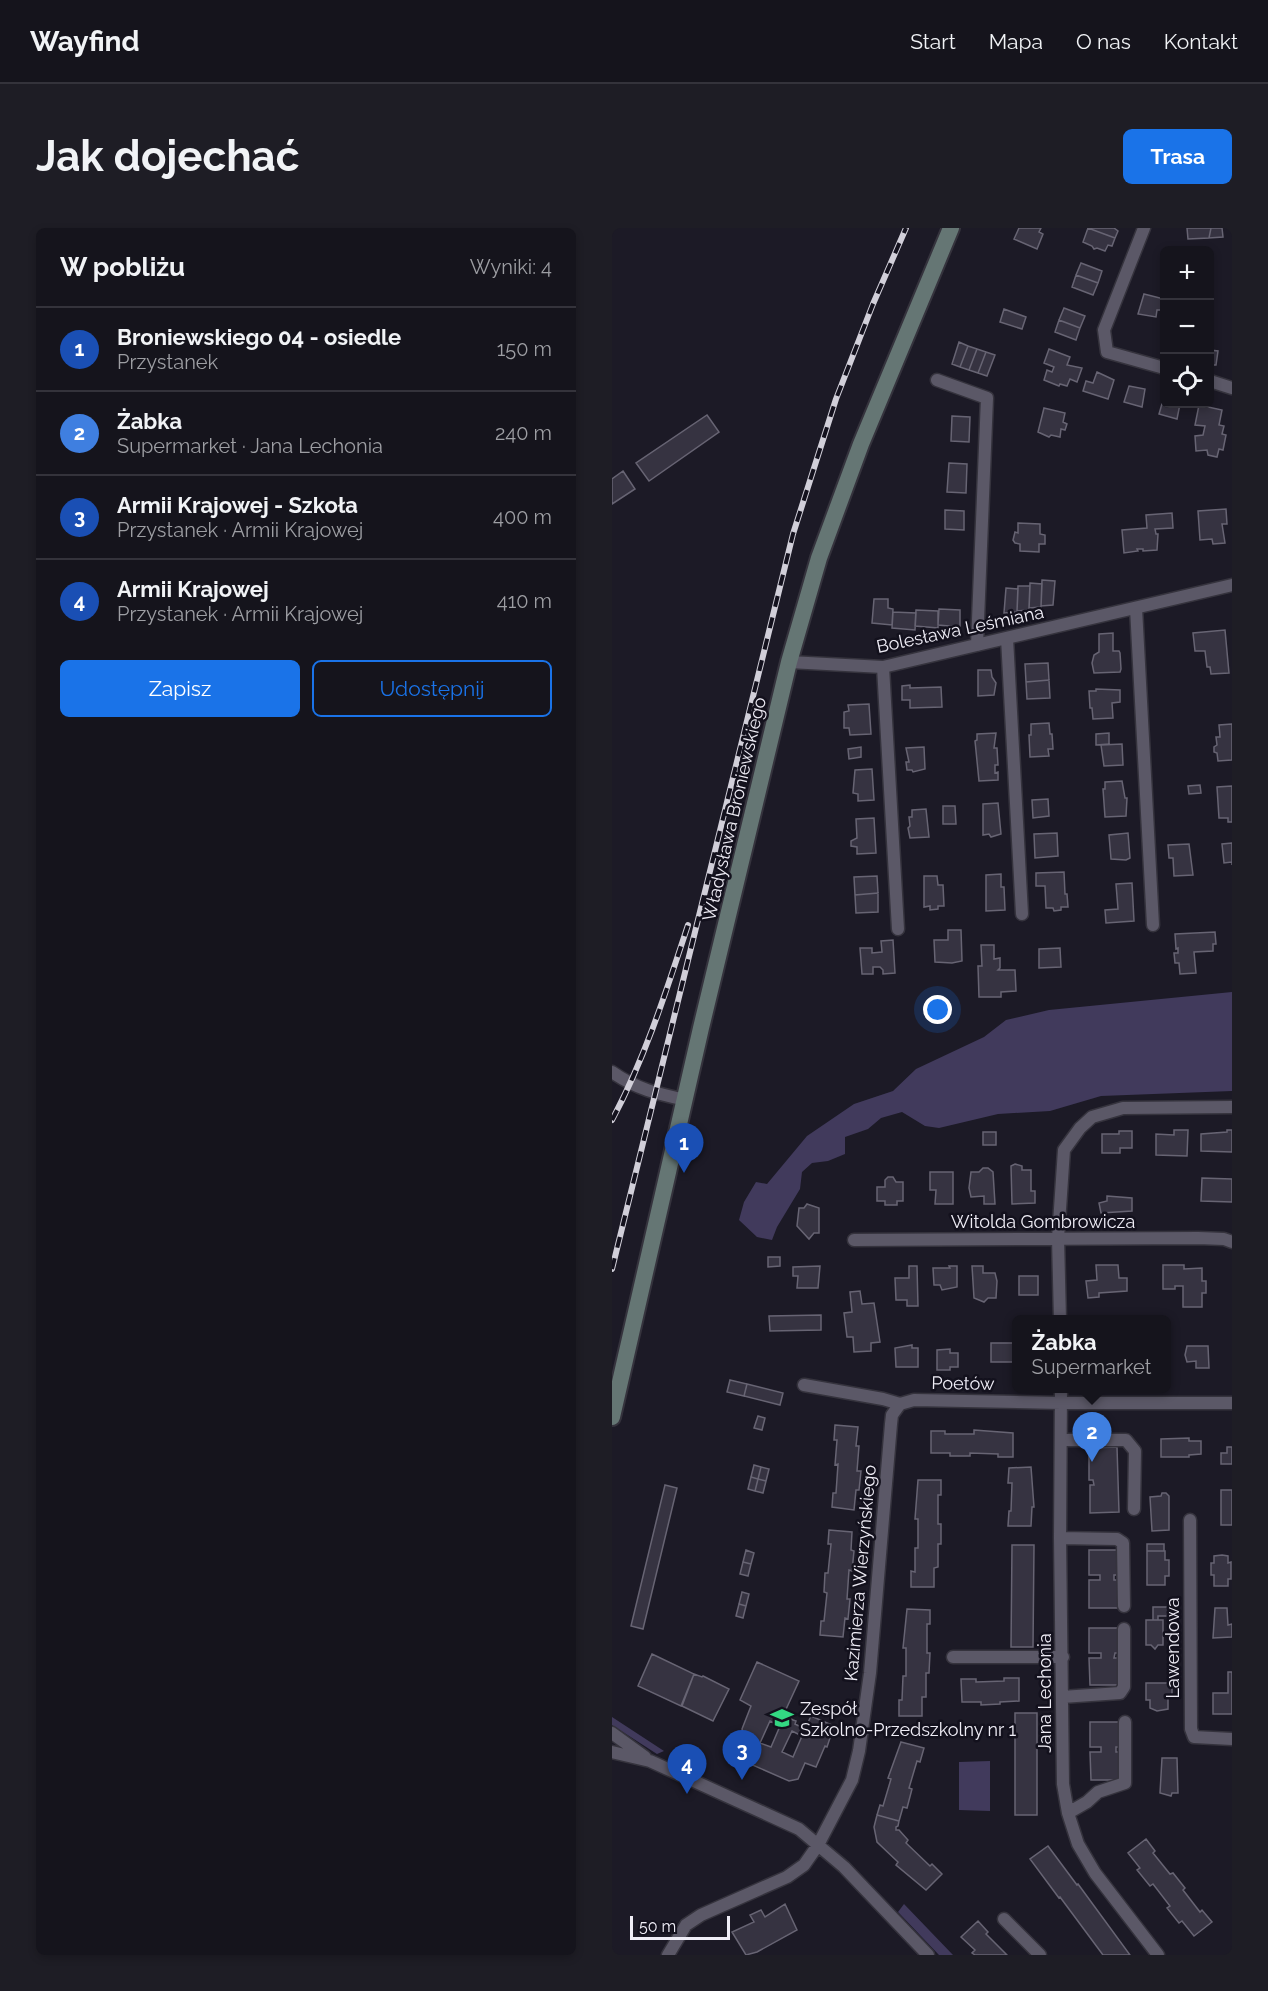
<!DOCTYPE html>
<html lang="pl">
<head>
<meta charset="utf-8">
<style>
	body { margin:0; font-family:Raleway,sans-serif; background:#1e1d25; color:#f1f3f6 }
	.controls { position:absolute; right:18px; top:18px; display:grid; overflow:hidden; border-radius:9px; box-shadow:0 3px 9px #0003 }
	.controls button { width:54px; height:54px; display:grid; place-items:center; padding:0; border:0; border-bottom:2px solid #34333b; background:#15141c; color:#f1f3f6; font:30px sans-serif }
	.scale { position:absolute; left:18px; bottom:15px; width:100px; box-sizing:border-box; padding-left:6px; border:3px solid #efedf6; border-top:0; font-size:16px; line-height:21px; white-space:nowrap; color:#efedf6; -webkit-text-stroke:4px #13111d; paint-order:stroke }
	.you { position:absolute; left:326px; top:782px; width:21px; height:21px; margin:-15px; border:4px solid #fff; border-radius:50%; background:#1a73e8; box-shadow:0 0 0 9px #1a73e833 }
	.badge { display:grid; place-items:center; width:39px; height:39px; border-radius:50%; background:#1a73e8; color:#fff; font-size:20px; font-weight:700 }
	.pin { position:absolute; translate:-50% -50px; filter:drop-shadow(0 2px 3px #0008) }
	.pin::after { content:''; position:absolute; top:32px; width:21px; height:18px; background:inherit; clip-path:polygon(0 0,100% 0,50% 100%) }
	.popup { position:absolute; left:400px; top:1087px; width:159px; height:78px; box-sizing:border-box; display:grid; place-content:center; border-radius:9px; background:#15141c; filter:drop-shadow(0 2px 4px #0005); font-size:20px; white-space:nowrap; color:#9d9ea3 }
	.popup b { font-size:22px; color:#f1f3f6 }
	.popup::after { content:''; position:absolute; left:50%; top:100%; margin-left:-12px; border:12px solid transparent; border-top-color:#15141c }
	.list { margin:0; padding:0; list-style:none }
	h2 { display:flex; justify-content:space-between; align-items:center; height:78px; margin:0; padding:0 24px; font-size:26px }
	h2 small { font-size:20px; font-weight:400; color:#9d9ea3 }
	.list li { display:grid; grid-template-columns:39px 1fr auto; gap:18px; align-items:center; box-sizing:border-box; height:84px; padding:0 24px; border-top:2px solid #34333b }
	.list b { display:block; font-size:22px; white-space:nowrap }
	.list p { margin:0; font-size:20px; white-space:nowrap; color:#9d9ea3 }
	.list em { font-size:20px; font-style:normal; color:#9d9ea3 }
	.actions { display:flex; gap:12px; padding:18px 24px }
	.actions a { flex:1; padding:14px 0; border:2px solid #1a73e8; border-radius:9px; text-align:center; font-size:21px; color:#1a73e8 }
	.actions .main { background:#1a73e8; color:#fff }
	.icon { flex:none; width:33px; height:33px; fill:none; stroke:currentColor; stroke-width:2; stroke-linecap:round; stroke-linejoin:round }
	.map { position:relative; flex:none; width:620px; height:1727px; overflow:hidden; border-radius:9px }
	header { display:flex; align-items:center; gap:36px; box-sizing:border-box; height:84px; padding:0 30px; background:#15141c; border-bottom:2px solid #34333b }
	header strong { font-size:28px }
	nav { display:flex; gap:33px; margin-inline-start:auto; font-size:21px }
	.intro { display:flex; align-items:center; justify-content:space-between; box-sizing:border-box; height:144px; padding:0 36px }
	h1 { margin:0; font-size:42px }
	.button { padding:15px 27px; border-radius:9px; background:#1a73e8; color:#fff; font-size:21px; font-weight:700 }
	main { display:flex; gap:36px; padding:0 36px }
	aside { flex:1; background:#15141c; border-radius:9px; box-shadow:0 3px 9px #0003 }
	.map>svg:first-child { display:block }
</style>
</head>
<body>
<header>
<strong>Wayfind</strong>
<nav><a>Start</a><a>Mapa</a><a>O nas</a><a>Kontakt</a></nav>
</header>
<div class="intro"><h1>Jak dojechać</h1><a class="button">Trasa</a></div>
<main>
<aside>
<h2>W pobliżu<small>Wyniki: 4</small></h2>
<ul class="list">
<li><span class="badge" style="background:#1a4fb4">1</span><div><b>Broniewskiego 04 - osiedle</b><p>Przystanek</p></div><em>150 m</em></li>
<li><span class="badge" style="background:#3f7fe0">2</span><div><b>Żabka</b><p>Supermarket · Jana Lechonia</p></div><em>240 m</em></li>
<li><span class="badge" style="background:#1a4fb4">3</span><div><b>Armii Krajowej - Szkoła</b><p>Przystanek · Armii Krajowej</p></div><em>400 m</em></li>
<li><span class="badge" style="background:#1a4fb4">4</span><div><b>Armii Krajowej</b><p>Przystanek · Armii Krajowej</p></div><em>410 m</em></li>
</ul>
<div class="actions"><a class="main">Zapisz</a><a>Udostępnij</a></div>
</aside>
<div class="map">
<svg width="620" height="1727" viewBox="0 0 620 1727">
	<rect width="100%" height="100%" fill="#1c1a26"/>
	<path fill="#413a5c" d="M620,764V863L489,868L438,883L386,886L327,900L313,898L290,884L269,890L256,901L233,909V926L216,933L200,935L190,944L188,961L165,999L160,1012L145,1009L127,992L132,974L144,954L155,956L195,908L242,876L281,863L304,841L372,809L394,792L437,782Z
		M0,1489L52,1523L45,1526L0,1497Z
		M378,1533V1583L347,1582V1534Z
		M292,1676L341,1727H327L286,1684Z"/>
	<path fill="#363341" stroke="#676473" stroke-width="1.5" fill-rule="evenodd" d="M407,0H429L427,4L431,6L425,21L402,11Z
		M476,0H502L506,3L503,10Z
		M476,0L503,10L500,18L496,17L493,23L485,20L482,21L480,18L471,14Z
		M575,0H599L597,10L576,11Z
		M599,0H610L611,9L597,10Z
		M469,35L490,43L486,55L464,47Z
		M464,47L486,55L481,67L460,59Z
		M532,66L552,71L549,82H545L544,89L526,86Z
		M452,80L473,88L468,100L447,92Z
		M392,81L414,89L410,101L388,94Z
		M447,92L468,100L464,112L443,104Z
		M347,114L356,118L348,139L340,136Z
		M356,118L365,121L357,142L348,139Z
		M365,121L374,124L366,145L357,142Z
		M437,121L458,129L455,137L470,140L465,154L458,151L455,158L448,156L447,158L432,152L435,142L440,144L442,139L432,135Z
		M598,122L606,123L604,137H598Z
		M374,124L383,127L375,148L366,145Z
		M485,144L502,152L496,171L471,163L474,153L481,155Z
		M517,158L533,161L530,179L512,174Z
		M552,169V176H568L565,191L547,186Z
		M587,177L610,182L607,197L612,198L610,206L614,207L611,222L607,221L605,229L596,227L595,222L584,223L583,208L591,207L593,198L583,197Z
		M432,180L453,185L451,194L455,196L453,202L449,201L448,209L439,207L437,209L426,204Z
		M95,187L107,204L37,253L24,235Z
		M340,188L358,189L357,214L339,213Z
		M337,235L355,236L354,265L335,264Z
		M11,243L23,261L0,276V251Z
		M614,281L615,296H610L613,315L601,316L600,311L588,312L586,283Z
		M333,282L352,283V302L333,301Z
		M560,285L561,300L543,301L544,306H546L545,322L531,323V321H525L526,323L512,325L510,302L535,300L534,287Z
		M406,295L428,296V306L433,307V316H427V324L408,323V316L403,315L401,312L403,304L406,305Z
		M430,352L443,353L441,377L429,378Z
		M418,355L430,356L429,379L417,380Z
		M406,358H418L417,382L405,383Z
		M394,360L406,361L405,384L392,385Z
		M262,371H276V380L281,381L280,397L260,395Z
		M327,381L348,382V399L326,397Z
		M304,382L326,383V400L303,398Z
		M281,384L304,385L303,402L280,400Z
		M613,402L617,445L599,446L598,439H595L593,423H583L581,405Z
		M501,405V423H507L508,425L509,441L508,444L482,445L480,435L482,427L487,424V406Z
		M436,435L437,452L414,454L413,436Z
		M366,442H379L380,449L384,455L382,467L366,468Z
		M437,452L438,470L415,471L414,454Z
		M298,457V460L329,459L330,479L298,480V472H290V458Z
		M484,461L508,462V474L500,475L501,490L481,491L480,480H478L477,463H484Z
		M257,476L259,506L238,507L237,500H232V484L237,483L236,477Z
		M437,495L438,506H440L441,521H436L437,528L418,529L417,507H419V496Z
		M620,496V532L606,533L605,525L602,524V519L605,517L604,509H608L607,497Z
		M384,505L382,520H385L386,537H383V545L386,544V552L367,553L363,513L365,512V506Z
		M497,505V516L484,517V506Z
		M510,516L511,537L492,538L489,517Z
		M249,519V529L237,531L236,521Z
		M312,519L313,541L301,544L300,542H295L294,534H297L294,520Z
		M260,541L262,572L246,573V566L241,565L243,542Z
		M510,553L513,570H515L514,588L493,589L491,561H493V554Z
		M588,557L589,565L577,566L576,558Z
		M620,558V594H616V590H607L605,559Z
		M436,571L437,588L421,590L420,572Z
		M386,575L389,606L379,609L377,606L371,607V576Z
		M331,578H343L344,596H331Z
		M314,581L317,609L298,610L296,600L298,598L297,589H300V582Z
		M262,590L264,625L245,626V619L239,618V613L245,610L244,591Z
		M445,605L446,628L423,630L422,606Z
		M516,605L518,630L514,632L499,631L497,607Z
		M620,615V637V634L612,635L610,616Z
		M577,616L581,647L562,648L561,630H557L556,617Z
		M452,644L453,666H455L456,679H449V682L442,683L441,680H434L433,658H424V645Z
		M389,646V659H392L393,682L374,683V647Z
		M265,648L266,665L243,667L242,649Z
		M312,648H325L326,657H331L332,678H326V681L318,682V678L312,679Z
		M520,655L522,693L494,695L493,682L506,681L504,656Z
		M266,665V684L244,685L243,667Z
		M336,702H349L350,733L340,735L323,734L322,712H336Z
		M603,704L604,716H601V723L582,724L584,745L568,746L567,735H563L562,725H566V720L564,721L563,706Z
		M281,712L283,745L271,746V742L268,739H261V746H250L248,720H260V725L270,724L269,713Z
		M369,717H382V731L388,730V740L386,742H403L404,763L389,764V769H367L366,738H370Z
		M448,720L449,739L427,740V721Z
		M562,902H576L575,928L544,927V906L562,907Z
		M615,902H620V924L589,923V906L615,904Z
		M507,903H520V920H508V925H490V906H507Z
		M371,904H384V917H371Z
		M403,936L410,938V942H419V963H423V975L400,976L399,938Z
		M371,940H376L381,944L383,976H372V968L359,969L357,960L359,944H367Z
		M318,944H341V976H323L324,962H318Z
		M276,949H281L284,954H291V973H285V977H273V973H265V959H273V952Z
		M590,950L620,951V974L589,973Z
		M495,968L520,970V983L489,985L487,975L495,973Z
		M195,976L207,980V1005H202L197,1011L185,998L187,980H192Z
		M156,1029H168V1038L156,1039Z
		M484,1037H506L507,1050H515V1063L487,1065V1069L476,1070L474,1053L485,1052Z
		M551,1037H572V1041L590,1040V1053H594V1065H590V1079H571V1058H563V1061H551Z
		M208,1038L206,1060H185L186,1048H181V1039Z
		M297,1038H305L306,1078H295V1072H284L283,1050H297Z
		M337,1038H345V1059L330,1062L328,1057H322L321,1040H338Z
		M360,1038H371V1045H383L385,1053L384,1070H376L372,1074L362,1070Z
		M407,1048H426V1067H407Z
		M248,1063L250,1076L262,1075L268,1114L259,1115V1123L242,1124L241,1109H235L232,1085L240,1084L238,1064Z
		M209,1087V1102L158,1103L157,1088Z
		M403,1108H405V1134H379V1115H403Z
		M300,1117V1120H306V1139H284L283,1120Z
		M575,1118H596L597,1140H584V1133L575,1134L573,1127Z
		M338,1121V1125H346V1139H338V1142H325V1122Z
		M118,1152L135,1156L132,1168L115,1164Z
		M135,1156L171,1165L168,1177L132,1168Z
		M146,1188L153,1190L150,1202L142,1200Z
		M223,1197L246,1199L244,1218H247L245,1243H249L247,1262H244L242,1282L220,1279L221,1265H224L226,1236L223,1237L225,1212H222Z
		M362,1202L401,1205V1229H386V1226L358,1225V1228H338V1225H319V1203H333V1206H362Z
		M577,1210V1213H589V1226L577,1227V1229H549V1211Z
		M505,1219L507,1284L478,1285V1257H482L481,1252H477V1220Z
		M615,1219H620V1236H609V1225H615Z
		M142,1237L149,1239L146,1251L139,1249Z
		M149,1239L157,1241L154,1253L146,1251Z
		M419,1239L422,1279H420L419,1298H396L397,1283H399L400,1255H396L397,1240Z
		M139,1249L146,1251L143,1263L136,1261Z
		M146,1251L154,1253L151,1265L143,1263Z
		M306,1252H329V1267H326V1296H329V1316H326V1339L322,1340V1359H299V1343L303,1344V1320H306V1291H303Z
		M53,1257L65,1260L31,1401L19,1398Z
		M609,1262H620V1297H609Z
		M550,1265H554L557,1268V1302L540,1303L538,1269L549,1268Z
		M217,1302L240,1304L239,1322L242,1323L240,1343L237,1342L235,1371H238L236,1391L233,1390L231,1409L208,1407L209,1393H212L215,1365L212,1364L213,1345H216L219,1316H216Z
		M535,1316H552V1323H535Z
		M400,1317H422L421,1419H399Z
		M134,1322L142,1325L139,1336L131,1334Z
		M477,1322H506V1347H502V1352H506V1380H477V1352H488V1347H477Z
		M535,1323H553V1332H557V1348H553V1357H535Z
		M610,1327L616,1328V1335L619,1334V1351H616V1358H602V1347H599V1335H602V1328Z
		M131,1334L139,1336L136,1348L128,1346Z
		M130,1364L137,1366L134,1378L127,1376Z
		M127,1376L134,1378L131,1390L124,1388Z
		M541,1379H557V1388H546V1392H541Z
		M603,1380H615L616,1397L620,1396V1409L601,1410Z
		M295,1381L318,1382V1396H315V1425H318L317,1445H314V1469H310V1488H287V1472H290L291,1448H294V1420H291Z
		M534,1392H551V1417H546L543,1421L539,1417H534Z
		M477,1400H506V1425H503L502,1430H506V1457H478L477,1430H489V1425H477Z
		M40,1426L82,1446L69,1478L26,1458Z
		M145,1434L187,1453L170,1490L177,1493L178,1490L181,1492L184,1493L183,1496L193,1501L199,1488L222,1498L215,1519L213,1518L204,1539L193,1535L186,1551L177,1553L127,1531L137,1510L132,1508L130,1501L139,1478L128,1472ZM158,1493L168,1498L159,1519L148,1515ZM180,1503L190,1508L181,1529L170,1524Z
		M616,1444H620V1486H601V1465H616Z
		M82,1446L90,1449L91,1448L117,1461L101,1493L70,1478Z
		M392,1450H407V1473L388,1474V1476L369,1477V1474H350L349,1451H364V1454L392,1453Z
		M534,1455H560V1468H556V1481L545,1483L538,1480V1472H534Z
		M403,1485H425V1587H403Z
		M478,1494H507V1519H504V1524H507V1552H479L478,1524H489V1519H478Z
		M289,1514L312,1520L308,1534L305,1533L297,1560L300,1561L295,1580L291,1579L287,1593L265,1587L268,1577L271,1578L279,1551L276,1550Z
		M550,1530H565L566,1565H560L559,1568L548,1565Z
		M265,1587L287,1593L286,1598L284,1599V1602H287L296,1612L294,1615L318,1638L320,1636L330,1646L314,1662L284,1637L286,1634L265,1614L262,1599Z
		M534,1611L543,1623L541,1625L558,1646L561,1645L573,1660L571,1662L588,1684L590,1682L600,1694L582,1708L570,1693L567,1695L555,1680L558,1678L541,1656L538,1658L525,1642L528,1640L516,1625Z
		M436,1618L465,1657L466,1656L518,1727H491L448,1669L447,1670L418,1631Z
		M173,1676L185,1702L145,1724L134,1727L120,1704L142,1694L138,1687L149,1682L153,1689Z
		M366,1693L376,1704L374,1706L395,1727H363L360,1725L363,1722L349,1709Z"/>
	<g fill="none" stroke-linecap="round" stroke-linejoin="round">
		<g stroke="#35333d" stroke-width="15">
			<path id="minor" d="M532,0L492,102L495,124L552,140
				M325,152L375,170L365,417
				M598,153L620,160
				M524,380L541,697
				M395,410L410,686
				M177,434L271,439L620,357
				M271,439L286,701
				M0,844C24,861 46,866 74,872
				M242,1012L586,1010L612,1011L620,1014
				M448,1092L446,1010L452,922L468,900L480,889L511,880L620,879
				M192,1157L271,1171L288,1176L302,1172L449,1175H620
				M449,1160L448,1310L451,1556L456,1585L466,1616L483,1645L546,1727
				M450,1212H514L523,1223L522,1281
				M578,1292L579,1501L582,1509L620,1511
				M448,1310L505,1311L511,1315L512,1378
				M341,1429H451
				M450,1469L508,1465L512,1459V1401
				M0,1505L33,1529
				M0,1524L38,1533L187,1601L232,1639L316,1727
				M456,1585L475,1574L486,1564L513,1555V1494
				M392,1691L428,1727
				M56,1727L74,1697L89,1687L175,1649L192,1637L206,1617L240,1552L247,1523L258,1445L279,1196L280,1187L288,1176"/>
		</g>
		<g stroke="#35333d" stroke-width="20">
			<path id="secondary" d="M0,1189L89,800L177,434L207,330L249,216L339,0"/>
		</g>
		<use href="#minor" stroke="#5b5867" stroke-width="12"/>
		<use href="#secondary" stroke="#657674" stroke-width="16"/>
		<g stroke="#d1cfd9" stroke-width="6">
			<path id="rail" d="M0,892C33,830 54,764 76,697
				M0,1041L181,306L224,171L261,76L294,0"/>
		</g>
		<use href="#rail" stroke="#13111d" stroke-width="4" stroke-dasharray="11" stroke-linecap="butt"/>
	</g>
	<defs>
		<g id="school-bare" transform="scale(1.8)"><path d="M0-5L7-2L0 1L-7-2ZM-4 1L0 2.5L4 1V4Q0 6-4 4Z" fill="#33d882" stroke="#13111d" stroke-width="2.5" paint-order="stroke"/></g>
	</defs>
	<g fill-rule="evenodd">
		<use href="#school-bare" x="170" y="1490"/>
	</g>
	<g text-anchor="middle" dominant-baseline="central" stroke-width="5" stroke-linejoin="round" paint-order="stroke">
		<g font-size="18" fill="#efedf6" stroke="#13111d">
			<text transform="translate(348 401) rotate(-12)">Bolesława Leśmiana</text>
			<text transform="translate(122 581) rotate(-77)">Władysława Broniewskiego</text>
			<text x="431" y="993">Witolda Gombrowicza</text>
			<text transform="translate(351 1155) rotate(1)">Poetów</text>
			<text transform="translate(248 1345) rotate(-85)">Kazimierza Wierzyńskiego</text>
			<text transform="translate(560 1420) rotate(-90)">Lawendowa</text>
			<text transform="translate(432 1465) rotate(-90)">Jana Lechonia</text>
		</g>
		<g font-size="18" fill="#efedf6" stroke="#13111d" text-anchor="start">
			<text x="188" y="1480">Zespół<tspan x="188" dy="21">Szkolno-Przedszkolny nr 1</tspan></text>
		</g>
	</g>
</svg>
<div class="controls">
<button>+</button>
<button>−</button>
<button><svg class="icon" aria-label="locate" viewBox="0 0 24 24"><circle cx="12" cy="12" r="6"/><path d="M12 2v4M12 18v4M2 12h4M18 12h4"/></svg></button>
</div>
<div class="scale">50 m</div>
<div class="you"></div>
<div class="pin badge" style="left:72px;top:945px;background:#1a4fb4">1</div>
<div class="pin badge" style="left:480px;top:1234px;background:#3f7fe0">2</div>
<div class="popup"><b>Żabka</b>Supermarket</div>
<div class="pin badge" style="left:130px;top:1552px;background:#1a4fb4">3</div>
<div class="pin badge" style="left:75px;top:1566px;background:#1a4fb4">4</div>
</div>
</main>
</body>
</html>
